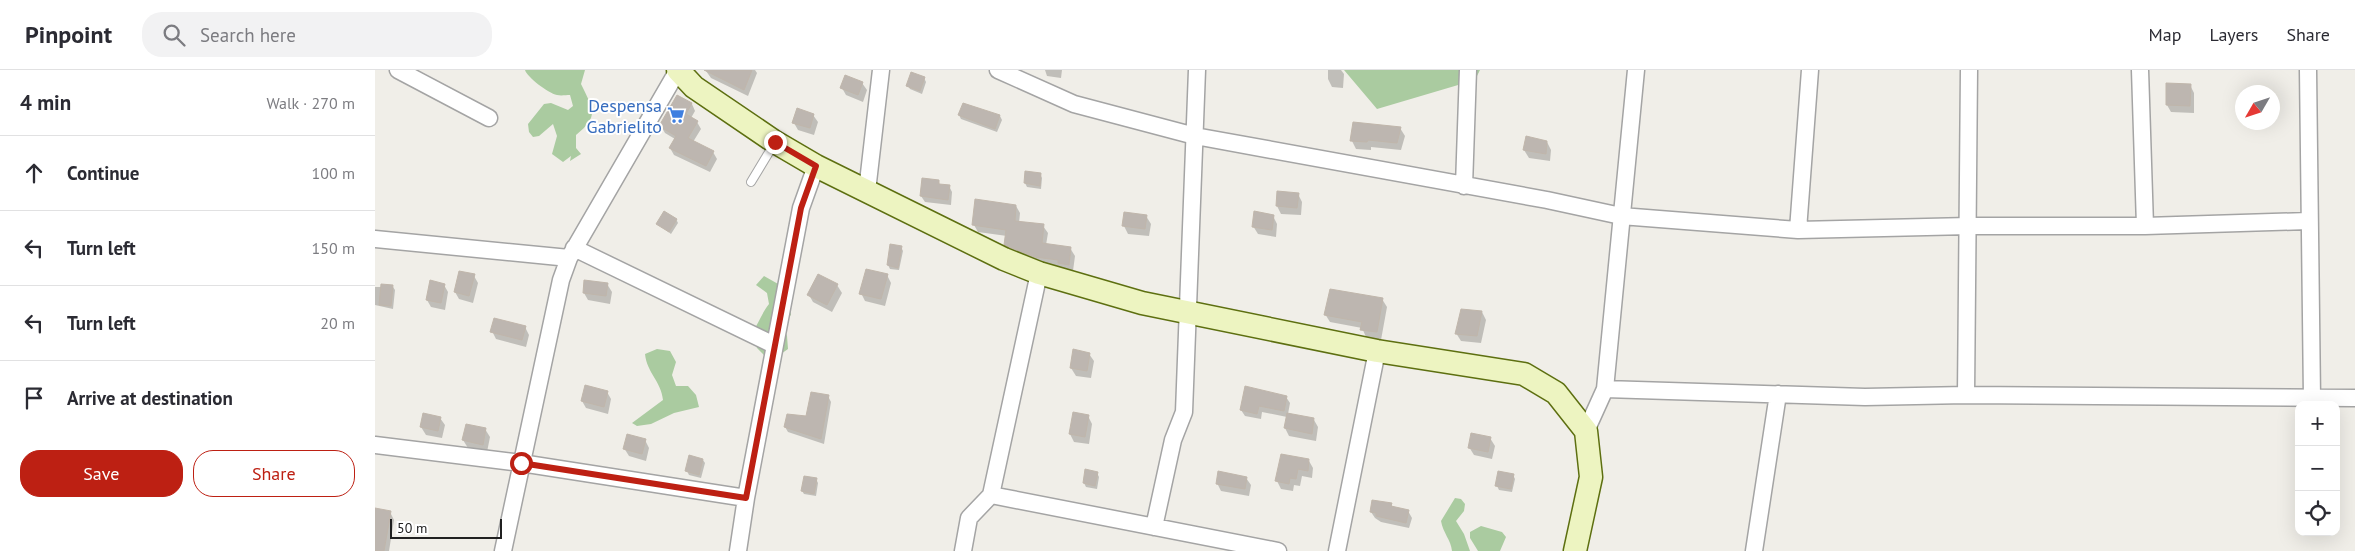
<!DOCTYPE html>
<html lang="en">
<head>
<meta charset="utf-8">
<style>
	body { margin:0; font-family:"PT Sans",sans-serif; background:#f2f2f3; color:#2b2b33 }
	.controls { position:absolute; right:15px; bottom:15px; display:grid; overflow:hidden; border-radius:10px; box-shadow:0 5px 20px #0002 }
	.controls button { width:45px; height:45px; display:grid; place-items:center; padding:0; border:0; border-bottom:1px solid #e1e1e2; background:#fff; color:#2b2b33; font:25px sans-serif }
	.compass { position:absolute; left:1860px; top:15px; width:45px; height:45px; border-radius:50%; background:#fff; box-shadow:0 5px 20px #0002; rotate:231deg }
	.scale { position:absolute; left:15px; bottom:12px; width:112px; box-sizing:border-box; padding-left:5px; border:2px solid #202020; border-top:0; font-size:14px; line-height:18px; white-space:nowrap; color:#202020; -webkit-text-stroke:4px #fff; paint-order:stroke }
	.stop { position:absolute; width:15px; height:15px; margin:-11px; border:4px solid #bd2013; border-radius:50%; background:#fff }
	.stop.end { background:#bd2013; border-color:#fff; box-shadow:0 1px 5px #0008 }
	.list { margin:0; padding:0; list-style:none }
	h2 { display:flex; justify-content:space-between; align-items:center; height:65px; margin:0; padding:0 20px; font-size:21px }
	h2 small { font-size:16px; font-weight:400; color:#7c7c81 }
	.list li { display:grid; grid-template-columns:32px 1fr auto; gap:15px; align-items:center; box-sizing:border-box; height:75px; padding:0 20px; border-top:1px solid #e1e1e2 }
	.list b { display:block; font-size:19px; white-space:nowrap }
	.list em { font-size:16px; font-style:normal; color:#7c7c81 }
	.actions { display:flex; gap:10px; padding:15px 20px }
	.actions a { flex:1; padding:11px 0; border:1px solid #bd2013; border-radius:20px; text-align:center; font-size:18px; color:#bd2013 }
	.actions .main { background:#bd2013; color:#fff }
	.icon { flex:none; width:28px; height:28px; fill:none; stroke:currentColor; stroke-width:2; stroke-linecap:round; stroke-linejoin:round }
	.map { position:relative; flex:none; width:1980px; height:481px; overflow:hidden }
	header { display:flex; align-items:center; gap:30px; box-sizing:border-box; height:70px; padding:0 25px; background:#fff; border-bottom:1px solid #e1e1e2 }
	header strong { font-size:24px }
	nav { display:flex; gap:28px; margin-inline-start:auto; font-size:18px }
	.search { width:350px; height:45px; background:#f2f2f3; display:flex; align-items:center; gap:12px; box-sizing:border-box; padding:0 18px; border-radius:20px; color:#7c7c81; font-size:19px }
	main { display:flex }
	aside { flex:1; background:#fff }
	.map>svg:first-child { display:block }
</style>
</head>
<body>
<header>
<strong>Pinpoint</strong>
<div class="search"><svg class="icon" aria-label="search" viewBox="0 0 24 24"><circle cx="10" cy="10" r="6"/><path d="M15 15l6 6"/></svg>Search here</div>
<nav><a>Map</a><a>Layers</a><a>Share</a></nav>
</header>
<main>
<aside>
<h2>4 min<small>Walk · 270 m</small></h2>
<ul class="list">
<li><svg class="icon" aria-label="ahead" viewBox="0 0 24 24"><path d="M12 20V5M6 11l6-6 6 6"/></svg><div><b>Continue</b></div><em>100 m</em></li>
<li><svg class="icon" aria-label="left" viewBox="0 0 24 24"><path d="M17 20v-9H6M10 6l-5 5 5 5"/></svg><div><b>Turn left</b></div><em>150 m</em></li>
<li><svg class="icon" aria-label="left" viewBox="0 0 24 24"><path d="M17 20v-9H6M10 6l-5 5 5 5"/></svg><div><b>Turn left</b></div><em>20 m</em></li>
<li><svg class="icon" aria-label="arrive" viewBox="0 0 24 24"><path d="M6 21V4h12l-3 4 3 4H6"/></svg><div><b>Arrive at destination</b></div></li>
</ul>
<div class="actions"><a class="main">Save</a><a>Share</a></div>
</aside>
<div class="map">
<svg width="1980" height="481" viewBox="0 0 1980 481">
	<rect width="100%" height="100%" fill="#f0eee8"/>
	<path fill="#aacba0" d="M150,0H210L206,14C218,39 225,46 201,65V78L206,84L195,91L196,86L188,92L177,84L182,66L178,54L164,66L158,67L154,62L153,54L169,34L176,33L193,40L198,36L195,25C191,25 186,26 182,25C173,23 152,7 150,0Z
		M969,0H1105L1100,10L1002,39Z
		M389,206L412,219L416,245L407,253L412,266L413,279L403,286H390L382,278L376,263C384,254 386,244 394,234L392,223L381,215Z
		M282,279L295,281L301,292L297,305L301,316H313L321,325L324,337L299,343L276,354L262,356L257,353L288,330C286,311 272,303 270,284Z
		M1080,428L1086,429L1090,434L1089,441L1081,451L1089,464L1095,481H1077C1076,470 1068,463 1066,451Z
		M1106,456L1127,462L1131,467L1125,481H1103L1095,468V462Z"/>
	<path fill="#0003" d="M380,0L382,3L373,26L336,8L331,1Z
		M670,0H687L686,8L672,6Z
		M953,0H966L969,4L968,18L957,17L953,9Z
		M549,8L551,12L547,24L535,19L533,16Z
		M487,13L492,20L488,32L471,25L467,18Z
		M1815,15L1819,23V43L1796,42L1792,35Z
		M303,26L317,34L320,41L316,48L322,52L326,59L318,72L338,82L342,89L335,102L299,85L295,78L300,69L290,63L286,56Z
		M438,45L443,52L439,65L423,60L419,53Z
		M584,45L625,46L627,50L622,62L586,49Z
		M979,54L1025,58L1030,66L1026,80L996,77V80L981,79L977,71Z
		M1172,72L1176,80L1175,91L1154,88L1149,80Z
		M651,102L665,104L667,108L666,119L652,117L650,113Z
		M563,112L565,115L574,116L577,122L576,135L550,132L546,126Z
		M903,122L923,124L927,132L926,145L906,144L902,136Z
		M641,136L645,143L644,153L668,156L673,163L671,175L695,178L700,186L698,201L688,200L686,197L665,194L635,182L631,174L632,166L603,162L599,155Z
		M771,146L776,154L774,166L753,164L749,156Z
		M898,146L902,154L901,167L883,164L878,156Z
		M301,149L303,153L296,164L283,154Z
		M526,177L528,181L524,200L515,199L513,195Z
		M512,205L516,213L510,236L490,231L486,223Z
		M99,206L103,213L98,233L84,229L80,222Z
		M232,214L237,222L235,234L213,230L209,223Z
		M69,215L73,222L70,240L56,237L52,230Z
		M462,215L467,223L457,242L438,232L434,225Z
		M0,217H18L20,220L18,239L0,235Z
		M1007,229L1012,237L1006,270L991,267L987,258L955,252L950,244Z
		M1107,242L1111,250L1106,273L1086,271L1081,263Z
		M150,257L154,265L151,277L121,269L117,261Z
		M714,284L719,291L716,308L701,306L696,298Z
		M232,322L236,329L233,344L211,338L207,331Z
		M453,326L456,332L449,374L413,362L410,357L432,348Z
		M911,327L915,333L913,344L939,350L943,357L941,371L914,366L910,358L912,347L887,342L886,349L870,346L866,340Z
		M713,346L717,354L714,374L699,372L695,364Z
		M65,348L70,355L67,368L51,365L46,357Z
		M110,359L115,367L112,382L93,378L88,370Z
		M1115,368L1120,376L1117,389L1099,385L1094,377Z
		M270,370L274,378L271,391L254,386L249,378Z
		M328,390L330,393L326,408L314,405L312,401Z
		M934,391L938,398L937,408L927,406L925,416L919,415L918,421L906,419L902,411Z
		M722,403L724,407L722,419L711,417L709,413Z
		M1138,405L1140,409L1137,422L1124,420L1122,416Z
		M871,408L876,415L874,426L846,421L842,413Z
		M441,409L443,413L441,426L429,424L427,421Z
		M1016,434L1018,438L1033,441L1037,448L1034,458L1006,452L1000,448L996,442Z
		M15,442L19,450L14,481H0V447Z"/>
	<path fill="#bdb6b0" stroke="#c0b6ab" d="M329,0H377L369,20Z
		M536,2L550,7L545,21L531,16Z
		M470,5L488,12L483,25L465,18Z
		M1791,13L1816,14L1815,36L1791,35Z
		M302,25L317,33L311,44L323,51L313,68L339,81L331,96L294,78L301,66L284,56Z
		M588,33L625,45L620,59L583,45Z
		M422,38L439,44L435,58L417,53Z
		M978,52L1026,57L1022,73L993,70L992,72L975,71Z
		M1151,66L1172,71L1171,84L1148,80Z
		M650,101L666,103L665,116L649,113Z
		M547,108L564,110V114L575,115L573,130L545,126Z
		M902,121L924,123L922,138L901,136Z
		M600,129L641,135L640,151L669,154L667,173L696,177L694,195L683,193V190L660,187L629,175L631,160L597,155Z
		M289,141L302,149L294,162L281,154Z
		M879,141L899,145L897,160L877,157Z
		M749,142L772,145L770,159L747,156Z
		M515,174L527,176L523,198L512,195Z
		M491,199L513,204L506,229L484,224Z
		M84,201L100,204L94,226L79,222Z
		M443,204L463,214L452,235L432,225Z
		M55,210L70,214L66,233L51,230Z
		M209,210L233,213L231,226L208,223Z
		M6,214L18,215L16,236L4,235Z
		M955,219L1008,228L1002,262L985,260L987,252L949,245Z
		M1086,239L1107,241L1102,266L1080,264Z
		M119,248L151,256L147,270L115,262Z
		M698,279L715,283L712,301L695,298Z
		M210,315L233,321L229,337L206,331Z
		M870,316L912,326L909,341L884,336L882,344L865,340Z
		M436,322L454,325L446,369L409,357L412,344L431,346Z
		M698,342L714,345L710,367L694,364Z
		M48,343L66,347L63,361L45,357Z
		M912,343L939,348L937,364L909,358Z
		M91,354L111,358L108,375L87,370Z
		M1096,363L1116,367L1113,382L1093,378Z
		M252,364L271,369L267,384L248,379Z
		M906,384L934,389L933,401L923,399L921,409L915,408L914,414L900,411Z
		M314,385L328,389L324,405L310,401Z
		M710,399L723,402L720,416L708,413Z
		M843,401L872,407L870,419L841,414Z
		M1123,401L1139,404L1136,419L1120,416Z
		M429,406L442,408L439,424L426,421Z
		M997,430L1017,433L1016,436L1034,440L1031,453L1001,446V443L995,442Z
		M0,438L16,441L9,481H0Z"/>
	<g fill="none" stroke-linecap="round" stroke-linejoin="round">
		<g stroke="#a4a4a4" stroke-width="10">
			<path id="lane" d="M376,112L399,74"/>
		</g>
		<g stroke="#a4a4a4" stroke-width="19">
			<path id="street" d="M23,0L114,48
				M623,0L699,34L820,66L1172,130L1246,146L1423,160L1594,156H1770L1933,151
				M1765,0L1770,156
				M1933,0L1937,328
				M1089,116L1093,0
				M492,121L506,0
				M1423,160L1435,0
				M0,169L194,188
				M199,178L399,275
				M1230,319L1261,0
				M1591,325L1594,0
				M1211,361L1230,319L1490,327L1591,325L1980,328
				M0,375L146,393L371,428
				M616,425L903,481
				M779,457L798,370L809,342L822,0
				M128,481L186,210L194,188L303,0
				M363,481L371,428L426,138L441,96
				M588,481L594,448L616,425L664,203
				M962,481L1002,281
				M1379,481L1403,324"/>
		</g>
		<g stroke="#5d6f10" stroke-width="25">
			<path id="secondary" d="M303,0L319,17L400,72L441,96L629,189L664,203L767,233L1002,281L1149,304L1181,323L1211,361L1216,407L1200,481"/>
		</g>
		<use href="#lane" stroke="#fff" stroke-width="8"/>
		<use href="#street" stroke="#fff" stroke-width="16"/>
		<use href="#secondary" stroke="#edf4c1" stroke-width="22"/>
	</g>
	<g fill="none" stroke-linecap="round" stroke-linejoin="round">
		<path stroke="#bd2013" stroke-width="6" d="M146,393L371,428L426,138L441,96L400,72"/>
	</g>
	<defs>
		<g id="supermarket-bare" transform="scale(1.35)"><path d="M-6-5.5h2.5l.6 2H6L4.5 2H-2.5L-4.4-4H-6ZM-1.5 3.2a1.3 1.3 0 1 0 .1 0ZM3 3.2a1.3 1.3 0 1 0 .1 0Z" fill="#3f7fe0" stroke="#fff" stroke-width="2.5" paint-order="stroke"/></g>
	</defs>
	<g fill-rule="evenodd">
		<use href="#supermarket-bare" x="301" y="45"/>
	</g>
	<g text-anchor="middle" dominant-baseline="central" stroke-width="4" stroke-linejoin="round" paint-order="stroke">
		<g font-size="18" fill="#366cbe" stroke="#fff" text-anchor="end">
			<text x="287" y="35">Despensa<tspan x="287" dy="21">Gabrielito</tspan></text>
		</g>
	</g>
</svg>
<div class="controls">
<button>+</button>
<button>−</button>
<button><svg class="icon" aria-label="locate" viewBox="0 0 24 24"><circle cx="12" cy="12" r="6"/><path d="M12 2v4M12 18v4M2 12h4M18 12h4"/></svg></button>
</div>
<svg class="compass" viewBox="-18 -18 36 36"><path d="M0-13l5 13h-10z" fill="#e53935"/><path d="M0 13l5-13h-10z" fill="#7c7c81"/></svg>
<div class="scale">50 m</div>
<div class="stop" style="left:146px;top:393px"></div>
<div class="stop end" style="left:400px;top:72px"></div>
</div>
</main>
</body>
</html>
